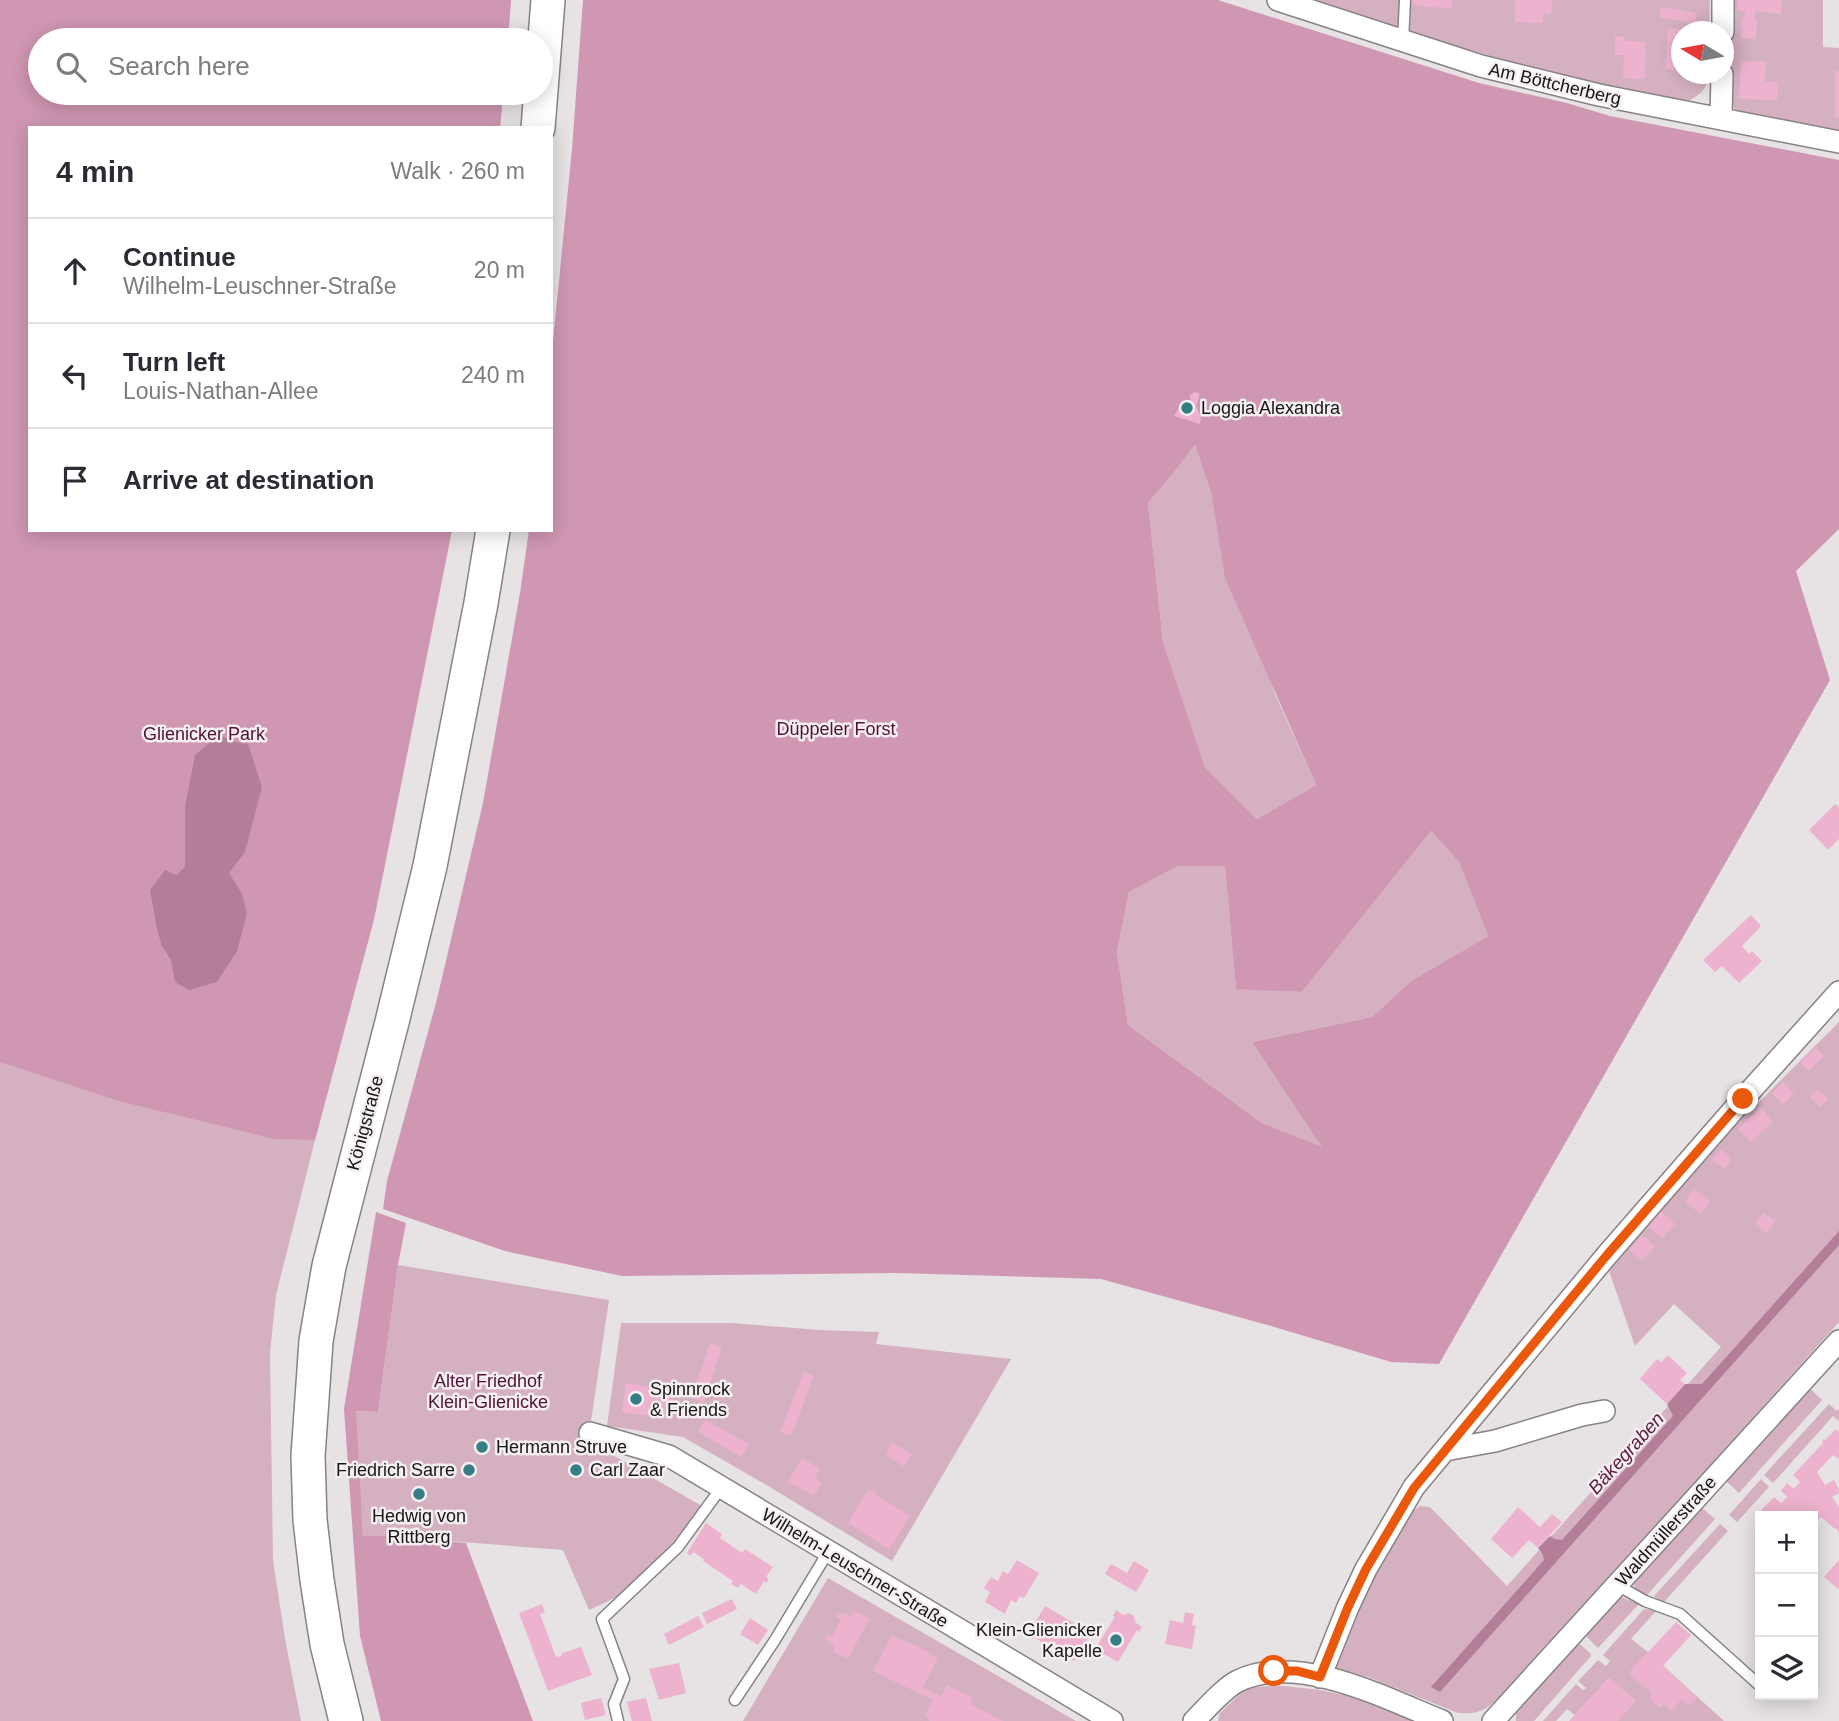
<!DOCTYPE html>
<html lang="en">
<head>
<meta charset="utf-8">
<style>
	body { margin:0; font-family:Helvetica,sans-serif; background:#f2f2f3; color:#2b2b33 }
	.controls { position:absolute; right:21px; bottom:21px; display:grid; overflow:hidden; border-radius:0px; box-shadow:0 4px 18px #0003 }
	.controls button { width:63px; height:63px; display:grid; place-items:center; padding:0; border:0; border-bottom:2px solid #e1e1e2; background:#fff; color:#2b2b33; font:35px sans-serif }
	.compass { position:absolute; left:1671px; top:21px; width:63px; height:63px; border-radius:50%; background:#fff; box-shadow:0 4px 18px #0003; rotate:280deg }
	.stop { position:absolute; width:21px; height:21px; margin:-16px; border:5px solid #ea580c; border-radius:50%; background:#fff }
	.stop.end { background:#ea580c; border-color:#fff; box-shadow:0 2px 7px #0008 }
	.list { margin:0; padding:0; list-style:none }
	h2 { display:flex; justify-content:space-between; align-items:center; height:91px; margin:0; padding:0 28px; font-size:30px }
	h2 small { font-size:23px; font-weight:400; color:#7c7c81 }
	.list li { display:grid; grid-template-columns:46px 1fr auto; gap:21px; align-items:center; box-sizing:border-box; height:105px; padding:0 28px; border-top:2px solid #e1e1e2 }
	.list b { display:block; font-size:26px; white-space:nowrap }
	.list p { margin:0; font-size:23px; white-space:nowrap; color:#7c7c81 }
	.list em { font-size:23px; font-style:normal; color:#7c7c81 }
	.icon { flex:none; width:38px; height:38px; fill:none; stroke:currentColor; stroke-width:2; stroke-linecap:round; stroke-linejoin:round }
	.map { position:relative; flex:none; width:1839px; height:1721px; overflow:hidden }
	.search { position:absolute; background:#fff; box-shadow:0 4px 18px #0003; left:28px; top:28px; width:525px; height:77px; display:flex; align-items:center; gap:18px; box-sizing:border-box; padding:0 24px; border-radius:38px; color:#7c7c81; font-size:26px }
	.panel { position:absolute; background:#fff; box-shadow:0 4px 18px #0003; left:28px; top:126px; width:525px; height:406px; border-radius:0px }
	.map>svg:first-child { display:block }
</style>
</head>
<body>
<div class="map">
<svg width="1839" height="1721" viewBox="0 0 1839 1721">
	<rect width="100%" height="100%" fill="#e7e2e4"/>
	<path fill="#d4b0c0" d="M0,0H511L508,40H40V93H503L500,128H30V530H452L374,919L315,1140L276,1295L270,1353L273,1560L285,1639L301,1721H0Z
		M1311,0H1400L1399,29Z
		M1411,0H1710L1709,31L1682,32V74H1708C1708,90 1700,94 1687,102C1593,84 1501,61 1410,32Z
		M1733,0H1823V47L1839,48V71H1835V116L1839,117V131L1742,113L1734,108L1730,100Z
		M1195,443L1275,694L1316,785L1257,819L1205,767L1163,642L1148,503L1176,470Z
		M1431,831L1459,862L1488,936L1411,981L1372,1017L1252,1042L1323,1148L1262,1123L1128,1025L1117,952L1129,892L1177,865L1225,866L1236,988L1302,992Z
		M1839,1022V1322L1505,1693C1487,1707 1484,1715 1458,1713L1368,1677L1333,1667L1368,1583L1406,1516L1420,1506L1430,1507L1507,1586L1721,1347L1674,1304L1635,1346L1609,1271L1727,1134Z
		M398,1265L609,1300L588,1441L702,1506L671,1545L619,1596L589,1610L563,1550L387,1536H363L355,1411L378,1412Z
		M621,1323H731L820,1330L879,1332L876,1344L1011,1359L892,1561L763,1483L683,1437L607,1426Z
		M1808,1387L1822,1400L1739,1493L1725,1480Z
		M1829,1404L1837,1411L1839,1409V1421L1833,1416L1773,1483L1764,1475Z
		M1761,1479L1769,1487L1737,1522L1729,1515Z
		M1701,1507L1715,1519L1647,1595L1640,1594L1634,1586L1635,1580Z
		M1720,1524L1728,1531L1663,1603L1654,1596Z
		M828,1578L1076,1721H743Z
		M1621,1597L1639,1604L1598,1648L1586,1636Z
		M1644,1609L1656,1611L1631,1639L1648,1652L1724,1721H1582L1567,1709L1556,1721H1543L1576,1684L1583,1690L1586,1688L1578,1681L1598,1660L1606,1666L1610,1661L1603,1655Z
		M1578,1644L1581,1645L1590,1653L1591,1656L1534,1721H1516V1713Z
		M1283,1686L1320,1690L1348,1696L1414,1721H1218L1220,1713L1247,1687Z"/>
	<path fill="#d097b2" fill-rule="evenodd" d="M0,0H511L508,40H40V93H503L500,128H30V530H452L374,919L315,1140L274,1139L119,1101L0,1062Z
		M583,0H1218L1479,83L1567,103L1610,116L1839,160V529L1796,571L1830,680L1439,1364L1391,1362L1271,1326L1101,1279L896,1273L622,1276L505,1251L383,1209L387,1181L437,999L483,803L520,593L529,530H551V362L572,149ZM1195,444L1212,496L1225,578L1316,785L1257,819L1205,767L1163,642L1148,503L1176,470ZM1431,831L1459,862L1488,936L1411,981L1372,1017L1252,1042L1322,1147L1262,1123L1128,1025L1117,952L1129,892L1177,866H1225L1236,989L1302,992Z
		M376,1212L406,1223L398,1265L378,1412L356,1411L363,1536H387L466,1543L533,1721H381L360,1636L344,1409Z"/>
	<path fill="#b47e98" d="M219,735L235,742L248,744L262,787L245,852L229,873L242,894L247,914L237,951L217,982L189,990L175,982L171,960L162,946L157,929L150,890L165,870L177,875L185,866V807L195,755Z
		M1839,1231V1245L1440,1692L1431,1687L1544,1560L1542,1553L1538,1548L1550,1536L1555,1539L1562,1540L1673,1416L1667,1404L1685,1384H1702Z"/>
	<path fill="#edb3ce" d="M1411,0H1452V8L1423,7V5L1411,4Z
		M1515,0H1552L1551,14L1543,13V23L1515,22Z
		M1738,0H1782L1781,14L1756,11L1754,18L1757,19L1756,39L1741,38L1742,18L1744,19L1745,11L1737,10Z
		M1661,7L1697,13L1695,24L1659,17Z
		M1668,28L1684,29V32H1682V69H1666Z
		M1615,36L1624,37V41L1646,42L1645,79L1623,78L1624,55H1615Z
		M1741,61L1766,62L1765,82H1778L1777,100L1739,99Z
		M1835,71H1839V117H1835Z
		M1195,392L1199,393V398L1196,406L1201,416L1200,424L1174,416L1179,407L1191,403L1190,395Z
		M1835,804L1839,807V839L1828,850L1809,830Z
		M1751,915L1761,926L1742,946L1749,954L1752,951L1762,961L1739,983L1722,966L1715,972L1703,960Z
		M1816,1047L1824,1056L1808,1071L1800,1062Z
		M1783,1082L1794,1093L1783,1104L1772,1093Z
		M1818,1089L1828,1099L1820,1107L1810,1097Z
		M1760,1107L1773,1121L1751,1142L1738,1129Z
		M1721,1149L1732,1159L1724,1169L1712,1160Z
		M1695,1189L1710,1202L1700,1214L1685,1201Z
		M1661,1211L1675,1224L1662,1238L1648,1226Z
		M1764,1213L1776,1221L1767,1233L1755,1224Z
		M1642,1235L1655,1246L1642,1261L1629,1250Z
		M710,1343L722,1347L704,1402L691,1398Z
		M1668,1355L1687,1373L1680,1380L1685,1384L1667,1404L1640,1379L1657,1359L1661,1362Z
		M804,1372L814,1376L791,1436L780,1432Z
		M626,1383L674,1391L670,1419L622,1412Z
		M705,1420L749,1444L742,1457L698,1432Z
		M1836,1429L1839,1432V1459L1833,1455L1817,1472L1825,1485L1834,1480L1839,1489V1493L1832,1497L1839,1507V1533L1836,1528L1835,1529L1821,1517L1815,1523L1813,1521V1516H1768L1761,1510L1774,1497L1781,1503L1787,1497L1781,1491L1787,1483L1794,1489L1800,1482L1793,1475L1823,1443L1822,1441L1824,1439L1825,1440Z
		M892,1442L912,1454L904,1467L885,1454Z
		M802,1458L820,1469L815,1478L822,1483L814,1496L788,1482Z
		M868,1490L871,1492L872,1490L877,1493L876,1495L910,1516L889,1549L848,1523Z
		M1518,1507L1540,1527L1552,1514L1562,1522L1538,1548L1529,1540L1512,1558L1491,1539Z
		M706,1523L722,1534L720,1538L742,1553L745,1549L773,1567L766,1577L769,1579L766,1583L764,1581L756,1594L741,1584L738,1588L731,1584L733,1581L703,1561L704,1559L693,1552L691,1556L687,1553Z
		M1017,1560L1039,1573L1024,1598L1020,1596L1016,1603L1011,1600L1005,1614L985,1602L990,1592L984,1588L991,1577L998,1581L1003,1571L1008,1574Z
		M1839,1560V1587L1838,1589L1824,1577Z
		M1134,1561L1149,1570L1136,1592L1105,1574L1111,1564L1127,1573Z
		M732,1599L737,1609L707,1624L702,1613Z
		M542,1604L545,1612L540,1614L556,1657L561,1656L562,1653L581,1647L592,1675L548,1691L519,1613Z
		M1045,1606L1091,1633L1074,1661L1028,1634Z
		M1116,1610L1123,1615L1129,1613L1134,1616L1135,1622L1142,1627L1139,1632L1137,1630L1118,1662L1095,1649L1115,1617L1113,1616Z
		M854,1611L869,1619L848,1659L833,1651L835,1647L825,1639L827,1635L832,1637L841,1620L836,1617L839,1613L843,1615L845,1613L851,1617Z
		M1185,1612L1194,1614L1192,1625L1196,1626L1192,1649L1165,1644L1170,1620L1183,1623Z
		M698,1616L704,1627L669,1645L664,1634Z
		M750,1618L768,1630L758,1645L740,1634Z
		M1676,1622L1691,1635L1663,1666L1697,1697L1692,1703L1688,1704L1682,1699L1671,1711L1663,1704L1660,1708L1649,1698L1652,1694L1629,1673L1639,1660L1640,1661Z
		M892,1635L929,1652L928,1654L938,1658L923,1687L941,1696L947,1685L973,1698L970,1704L1003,1721H929L930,1719L925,1716L933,1700L873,1671Z
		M679,1663L686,1693L659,1700L649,1669Z
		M1609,1677L1636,1701L1618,1721H1569Z
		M601,1698L606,1715L585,1720L581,1703Z
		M646,1698L652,1721H632L627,1702Z"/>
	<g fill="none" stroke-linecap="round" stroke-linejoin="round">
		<g stroke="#878284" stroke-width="13">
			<path id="lane" d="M1403,41L1405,0
				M1617,1585L1645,1601L1680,1614L1758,1684
				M735,1700L775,1640L828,1552
				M618,1721L614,1704L624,1679L602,1619L678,1547L721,1488"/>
		</g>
		<g stroke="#878284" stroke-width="24">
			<path id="street" d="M1278,0L1481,66L1599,95L1839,142
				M1723,32V0
				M1721,118L1722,74
				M590,1433L669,1456L1112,1721
				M1445,1450L1495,1441L1582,1415L1604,1411
				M1320,1677L1348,1607L1366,1569L1414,1487L1607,1255L1743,1099L1839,992
				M1194,1721C1205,1710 1225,1687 1238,1681C1297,1652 1385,1698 1442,1721
				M1493,1721L1839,1341"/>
		</g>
		<g stroke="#878284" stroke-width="36">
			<path id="primary" d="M538,128L548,0
				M346,1721L327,1644L317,1580L310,1520L308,1456L316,1341L329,1266L392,1022L430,866L481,603L493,530"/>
		</g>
		<use href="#lane" stroke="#fff" stroke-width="10"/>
		<use href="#street" stroke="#fff" stroke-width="21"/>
		<use href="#primary" stroke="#fff" stroke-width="33"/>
	</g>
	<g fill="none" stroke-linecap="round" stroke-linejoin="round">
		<path stroke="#ea580c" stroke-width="9" d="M1274,1671H1297L1320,1677L1348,1607L1366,1569L1414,1488L1607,1255L1743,1099"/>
	</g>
	<g fill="#377d88" stroke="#f5eff1" stroke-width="2.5">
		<circle cx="1187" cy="408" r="7"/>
		<circle cx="636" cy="1399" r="7"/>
		<circle cx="482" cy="1447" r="7"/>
		<circle cx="469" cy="1470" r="7"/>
		<circle cx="576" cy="1470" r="7"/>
		<circle cx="419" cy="1494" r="7"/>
		<circle cx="1116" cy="1640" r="7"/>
	</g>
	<g text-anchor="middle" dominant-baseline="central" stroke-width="5" stroke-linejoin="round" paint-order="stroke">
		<g font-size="18" fill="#171516" stroke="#f5eff1">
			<text transform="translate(1555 84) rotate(13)">Am Böttcherberg</text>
			<text transform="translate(365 1123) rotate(-75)">Königstraße</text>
			<text transform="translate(1666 1531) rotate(-48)">Waldmüllerstraße</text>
			<text transform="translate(855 1568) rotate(31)">Wilhelm-Leuschner-Straße</text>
		</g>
		<g font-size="18" fill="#171516" stroke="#f5eff1" text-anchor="start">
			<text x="1201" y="408">Loggia Alexandra</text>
			<text x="650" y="1389">Spinnrock<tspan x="650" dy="21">&amp; Friends</tspan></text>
			<text x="496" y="1447">Hermann Struve</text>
			<text x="455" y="1470" text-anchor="end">Friedrich Sarre</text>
			<text x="590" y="1470">Carl Zaar</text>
			<text x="419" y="1516" text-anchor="middle">Hedwig von<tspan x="419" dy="21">Rittberg</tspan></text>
			<text x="1102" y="1630" text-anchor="end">Klein-Glienicker<tspan x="1102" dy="21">Kapelle</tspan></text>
		</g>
		<g font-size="18" fill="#521037" stroke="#f5eff1">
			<text x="836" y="729">Düppeler Forst</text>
			<text x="204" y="734">Glienicker Park</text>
			<text x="488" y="1381">Alter Friedhof<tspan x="488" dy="21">Klein-Glienicke</tspan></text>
		</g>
		<g font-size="19" font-style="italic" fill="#5d1b41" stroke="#f5eff1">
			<text transform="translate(1626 1453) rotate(-48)">Bäkegraben</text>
		</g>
	</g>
</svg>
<div class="controls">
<button>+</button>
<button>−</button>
<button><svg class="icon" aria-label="layers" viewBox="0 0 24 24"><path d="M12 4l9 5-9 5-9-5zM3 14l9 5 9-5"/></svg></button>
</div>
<svg class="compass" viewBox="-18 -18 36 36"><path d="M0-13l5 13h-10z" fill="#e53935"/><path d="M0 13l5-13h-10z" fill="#7c7c81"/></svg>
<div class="stop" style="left:1274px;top:1671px"></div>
<div class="stop end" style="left:1743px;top:1099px"></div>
<div class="search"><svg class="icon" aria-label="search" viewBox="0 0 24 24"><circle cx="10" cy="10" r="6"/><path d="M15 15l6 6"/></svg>Search here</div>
<section class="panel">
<h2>4 min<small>Walk · 260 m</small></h2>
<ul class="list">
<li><svg class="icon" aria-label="ahead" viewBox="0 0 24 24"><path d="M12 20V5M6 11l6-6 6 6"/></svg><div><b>Continue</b><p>Wilhelm-Leuschner-Straße</p></div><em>20 m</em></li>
<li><svg class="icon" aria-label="left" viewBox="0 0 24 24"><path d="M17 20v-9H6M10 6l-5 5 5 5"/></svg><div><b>Turn left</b><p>Louis-Nathan-Allee</p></div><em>240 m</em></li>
<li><svg class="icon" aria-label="arrive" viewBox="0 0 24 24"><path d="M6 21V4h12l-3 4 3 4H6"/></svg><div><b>Arrive at destination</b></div></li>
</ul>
</section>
</div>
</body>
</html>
